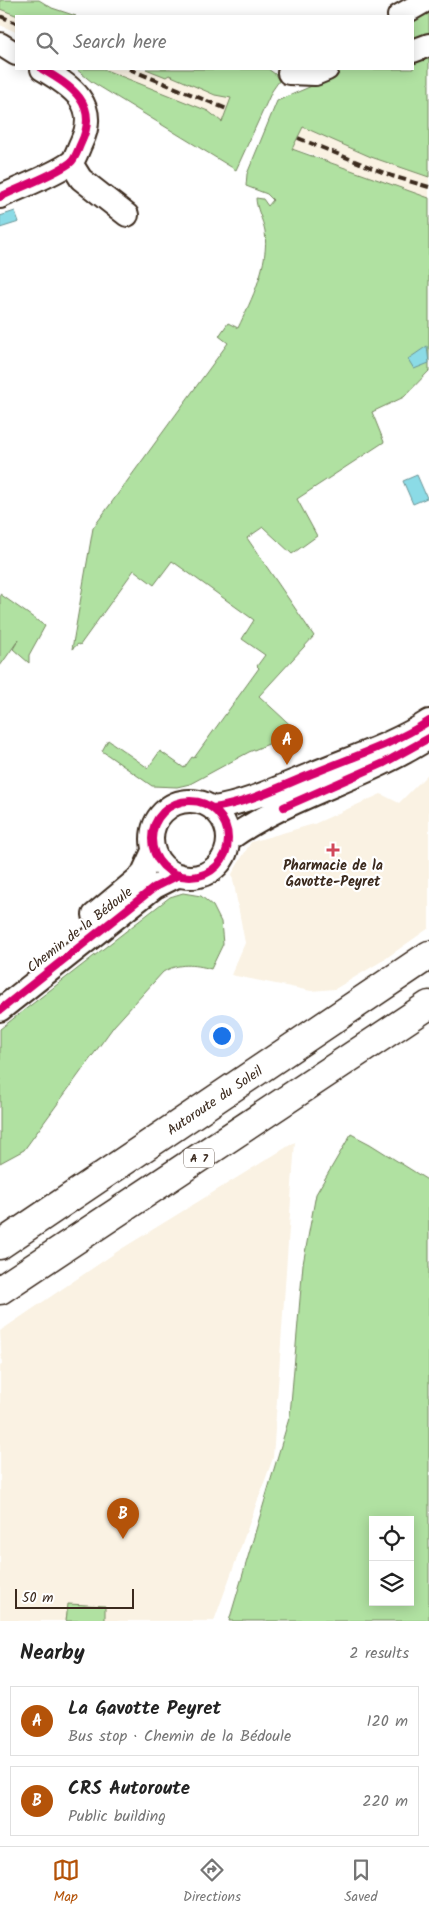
<!DOCTYPE html>
<html lang="en">
<head>
<meta charset="utf-8">
<style>
	body { margin:0; font-family:Kalam,sans-serif; background:#f6f6f6; color:#222 }
	.controls { position:absolute; right:15px; bottom:15px; display:grid; overflow:hidden; border-radius:0px; box-shadow:0 2px 12px #0003 }
	.controls button { width:45px; height:45px; display:grid; place-items:center; padding:0; border:0; border-bottom:1px solid #e0e0e0; background:#fff; color:#222; font:25px sans-serif }
	.scale { position:absolute; left:15px; bottom:12px; width:119px; box-sizing:border-box; padding-left:5px; border:2px solid #3b2a1e; border-top:0; font-size:14px; line-height:18px; white-space:nowrap; color:#3b2a1e; -webkit-text-stroke:4px #fff; paint-order:stroke }
	.you { position:absolute; left:221px; top:1035px; width:18px; height:18px; margin:-12px; border:4px solid #fff; border-radius:50%; background:#1a73e8; box-shadow:0 0 0 8px #1a73e833 }
	.badge { display:grid; place-items:center; width:32px; height:32px; border-radius:50%; background:#b45309; color:#fff; font-size:16px; font-weight:700 }
	.pin { position:absolute; translate:-50% -41px; filter:drop-shadow(0 1px 2px #0008) }
	.pin::after { content:''; position:absolute; top:26px; width:18px; height:15px; background:inherit; clip-path:polygon(0 0,100% 0,50% 100%) }
	.list { margin:0; padding:0; list-style:none }
	h2 { display:flex; justify-content:space-between; align-items:center; height:65px; margin:0; padding:0 20px; font-size:21px }
	h2 small { font-size:16px; font-weight:400; color:#767676 }
	.list li { display:grid; grid-template-columns:32px 1fr auto; gap:15px; align-items:center; box-sizing:border-box; height:70px; margin:0 10px 10px; padding:0 10px; border:1px solid #e0e0e0; border-radius:0px }
	.list b { display:block; font-size:19px; white-space:nowrap }
	.list p { margin:0; font-size:16px; white-space:nowrap; color:#767676 }
	.list em { font-size:16px; font-style:normal; color:#767676 }
	.icon { flex:none; width:28px; height:28px; fill:none; stroke:currentColor; stroke-width:2; stroke-linecap:round; stroke-linejoin:round }
	.map { position:relative; flex:none; width:429px; height:1621px; overflow:hidden }
	.search { position:absolute; background:#fff; box-shadow:0 2px 12px #0003; left:15px; right:15px; top:15px; height:55px; display:flex; align-items:center; gap:12px; box-sizing:border-box; padding:0 18px; border-radius:0px; color:#767676; font-size:19px }
	.sheet { height:225px; background:#fff }
	nav { display:flex; justify-content:space-around; align-items:center; box-sizing:border-box; height:70px; border-top:1px solid #e0e0e0; background:#fff; font-size:14px; color:#767676 }
	nav a { display:grid; justify-items:center; gap:2px }
	nav .on { color:#b45309 }
	.map>svg:first-child { display:block }
</style>
</head>
<body>
<div class="map">
<svg width="429" height="1621" viewBox="0 0 429 1621">
	<rect width="100%" height="100%" fill="#fff"/>
	<filter id="ink" filterUnits="userSpaceOnUse"><feTurbulence type="fractalNoise" baseFrequency=".02" numOctaves="2"/><feDisplacementMap in="SourceGraphic" scale="10" xChannelSelector="R" yChannelSelector="G"/><feConvolveMatrix kernelMatrix="1 2 1 2 8 2 1 2 1" color-interpolation-filters="sRGB"/></filter>
	<g filter="url(#ink)">
		<path fill="#faf2e3" d="M0,9L18,16L16,32L0,25Z
			M103,69H146L166,77L169,75L215,95L231,98L223,122L207,113Z
			M303,127L371,157L429,177V198L353,172L311,154L292,149Z
			M429,773V928L382,961L335,989L311,991L231,975L245,943L232,874L251,842L314,824L381,794L399,803Z
			M295,1142L273,1458L214,1621H0V1365L2,1364L0,1331L118,1251Z"/>
		<path fill="#b0e1a1" stroke="#768660" fill-rule="evenodd" d="M0,0H39L52,8L76,16H18L0,9Z
			M429,5V39L413,46V16Z
			M429,50V177L371,157L303,127L292,149L429,198V371L404,397L372,412L384,442L297,499L317,536L292,554L263,527L247,538L314,636L259,696L298,732L249,752L190,784L177,787L152,786L102,751L108,740L148,768L160,751L184,768L192,757L194,758L259,668L257,666L265,655L242,639L254,620L172,561L154,585L134,570L80,645L78,644L72,649L93,528L228,343L219,336L228,323L238,328C252,299 269,265 265,231C263,220 256,208 256,198L263,199L268,206L273,200L267,194L246,186L247,174L277,101L328,79L341,69H413V56Z
			M76,69H103L208,111L222,122L231,98L215,95L169,75L166,77L146,69H268L275,74L279,81L272,91L236,170L92,82Z
			M0,594L45,626L29,655V663L13,649L19,639L0,666Z
			M183,893L201,896L213,906L221,922L223,944L211,969C194,964 178,963 163,972L114,1026L24,1150L0,1163V1029L170,897Z
			M351,1134L370,1144L429,1181V1621H229L290,1415L303,1264L316,1194ZM373,1520H410V1602H373Z
			M68,1604L105,1606V1621H66Z"/>
		<path fill="#8bdbe6" stroke="#6b9496" d="M15,211L19,222L0,228V216Z
			M427,346L429,363L414,369L408,359Z
			M417,475L427,498L413,504L403,481Z"/>
		<g fill="none" stroke-linecap="round" stroke-linejoin="round">
			<g stroke="#3b2a1e" stroke-width="26">
				<path id="minor" d="M399,16L427,0
					M0,44L16,54
					M413,51L429,45
					M289,73L315,74L327,69
					M71,163L81,179L127,215
					M0,197C20,187 52,176 70,163C75,160 78,149 81,143C100,104 71,86 42,69
					M152 839a38 38 0 1 1 76 0a38 38 0 1 1-76 0Z
					M213,808C248,803 281,786 314,773C352,757 394,744 429,721
					M228,840C289,796 366,779 429,738
					M94,915L142,875L153,851
					M0,1010L155,887L179,875"/>
			</g>
			<g stroke="#3b2a1e" stroke-width="31">
				<path id="highway" d="M0,1245L429,955
					M0,1290L429,1005"/>
			</g>
			<use href="#minor" stroke="#fff" stroke-width="22"/>
			<use href="#highway" stroke="#fff" stroke-width="28"/>
			<path stroke="#3b2a1e" stroke-width="4" stroke-dasharray="8 4" stroke-linecap="butt" d="M0,16L16,23
				M129,69L227,109
				M298,138L392,176L429,187"/>
			<g stroke="#fff" stroke-width="11">
				<path id="cycleway" d="M0,197C20,187 52,176 70,163C75,160 78,149 81,143C100,104 71,86 42,69
					M152 839a38 38 0 1 1 76 0a38 38 0 1 1-76 0Z
					M284,807L384,763L429,738
					M213,808C248,803 281,786 314,773C352,757 394,744 429,721
					M0,1010L155,887L179,875"/>
			</g>
			<use href="#cycleway" stroke="#d6006c" stroke-width="8"/>
		</g>
	</g>
	<path fill="#d1495b" stroke="#fff" stroke-width="2" d="M330.5 842.5h5v5h5v5h-5v5h-5v-5h-5v-5h5z"/>
	<g text-anchor="middle" dominant-baseline="central" stroke-width="4.5" stroke-linejoin="round" paint-order="stroke">
		<rect fill="#fff" stroke="#766a62" stroke-width="1" x="184" y="1148.5" width="30" height="19" rx="4"/>
		<g font-size="12" font-weight="bold" fill="#3b2a1e">
			<text x="199" y="1158">A 7</text>
		</g>
		<g font-size="14" font-weight="bold" fill="#3b2a1e" stroke="#fff">
			<text x="333" y="866">Pharmacie de la<tspan x="333" dy="16">Gavotte-Peyret</tspan></text>
		</g>
		<g font-size="14" fill="#3b2a1e" stroke="#fff">
			<text transform="translate(80 930) rotate(-38)">Chemin de la Bédoule</text>
			<text transform="translate(215 1101) rotate(-34)">Autoroute du Soleil</text>
		</g>
	</g>
</svg>
<div class="controls">
<button><svg class="icon" aria-label="locate" viewBox="0 0 24 24"><circle cx="12" cy="12" r="6"/><path d="M12 2v4M12 18v4M2 12h4M18 12h4"/></svg></button>
<button><svg class="icon" aria-label="layers" viewBox="0 0 24 24"><path d="M12 4l9 5-9 5-9-5zM3 14l9 5 9-5"/></svg></button>
</div>
<div class="scale">50 m</div>
<div class="you"></div>
<div class="pin badge" style="left:287px;top:765px">A</div>
<div class="pin badge" style="left:123px;top:1539px">B</div>
<div class="search"><svg class="icon" aria-label="search" viewBox="0 0 24 24"><circle cx="10" cy="10" r="6"/><path d="M15 15l6 6"/></svg>Search here</div>
</div>
<section class="sheet">
<h2>Nearby<small>2 results</small></h2>
<ul class="list">
<li><span class="badge">A</span><div><b>La Gavotte Peyret</b><p>Bus stop · Chemin de la Bédoule</p></div><em>120 m</em></li>
<li><span class="badge">B</span><div><b>CRS Autoroute</b><p>Public building</p></div><em>220 m</em></li>
</ul>
</section>
<nav>
<a class="on"><svg class="icon" aria-label="map" viewBox="0 0 24 24"><path d="M3 6l6-2 6 2 6-2v14l-6 2-6-2-6 2zM9 4v14M15 6v14"/></svg>Map</a>
<a><svg class="icon" aria-label="directions" viewBox="0 0 24 24"><path d="M12 3l9 9-9 9-9-9zM9 14v-3h6M13 9l2 2-2 2"/></svg>Directions</a>
<a><svg class="icon" aria-label="saved" viewBox="0 0 24 24"><path d="M7 4h10v16l-5-4-5 4z"/></svg>Saved</a>
</nav>
</body>
</html>
